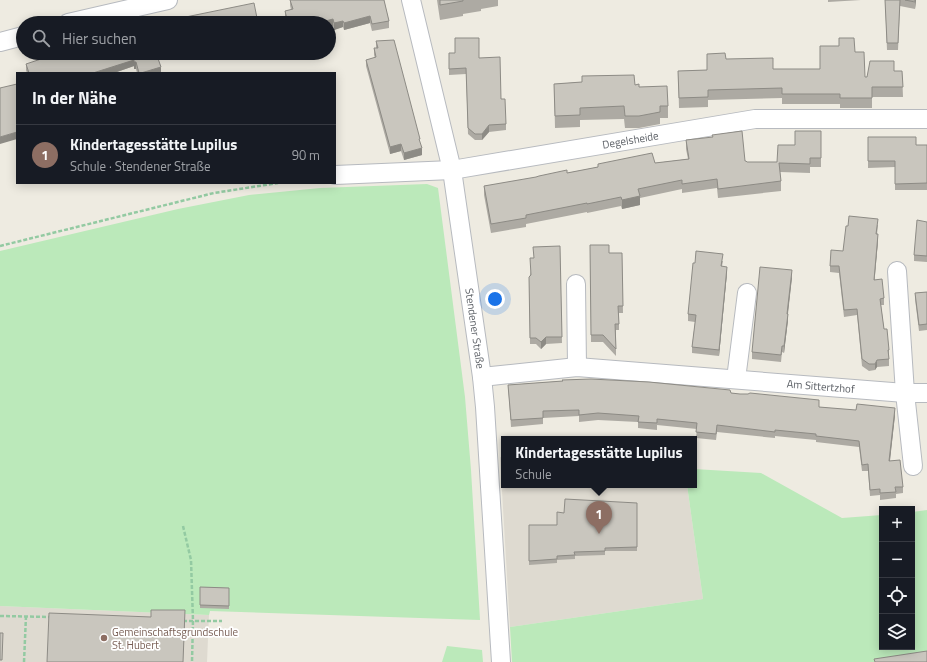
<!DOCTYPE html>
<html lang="de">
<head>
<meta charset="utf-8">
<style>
	body { margin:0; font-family:"Titillium Web",sans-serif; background:#242831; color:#f1f3f6 }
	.controls { position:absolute; right:12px; bottom:12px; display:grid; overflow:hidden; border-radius:0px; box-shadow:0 2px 10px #0003 }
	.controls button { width:36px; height:36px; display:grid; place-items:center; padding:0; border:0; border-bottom:1px solid #363941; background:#171b24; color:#f1f3f6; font:20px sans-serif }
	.you { position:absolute; left:495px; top:299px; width:14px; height:14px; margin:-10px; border:3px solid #fff; border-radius:50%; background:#1a73e8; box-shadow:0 0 0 6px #1a73e833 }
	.badge { display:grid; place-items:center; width:26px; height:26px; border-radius:50%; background:#fb271a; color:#fff; font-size:13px; font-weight:700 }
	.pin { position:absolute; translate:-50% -33px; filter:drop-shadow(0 1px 2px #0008) }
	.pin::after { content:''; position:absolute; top:21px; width:14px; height:12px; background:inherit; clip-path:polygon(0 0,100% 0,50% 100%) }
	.popup { position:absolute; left:501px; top:436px; width:196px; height:52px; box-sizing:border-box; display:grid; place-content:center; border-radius:0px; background:#171b24; filter:drop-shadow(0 1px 3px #0005); font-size:13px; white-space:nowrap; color:#9ea1a6 }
	.popup b { font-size:15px; color:#f1f3f6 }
	.popup::after { content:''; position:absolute; left:50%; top:100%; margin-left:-8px; border:8px solid transparent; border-top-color:#171b24 }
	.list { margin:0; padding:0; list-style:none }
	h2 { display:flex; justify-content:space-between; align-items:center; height:52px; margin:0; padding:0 16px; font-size:17px }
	h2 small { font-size:13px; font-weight:400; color:#9ea1a6 }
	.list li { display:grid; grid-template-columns:26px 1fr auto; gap:12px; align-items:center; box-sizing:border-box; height:60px; padding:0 16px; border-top:1px solid #363941 }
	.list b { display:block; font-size:15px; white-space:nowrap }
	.list p { margin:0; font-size:13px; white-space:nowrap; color:#9ea1a6 }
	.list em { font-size:13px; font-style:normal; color:#9ea1a6 }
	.icon { flex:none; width:22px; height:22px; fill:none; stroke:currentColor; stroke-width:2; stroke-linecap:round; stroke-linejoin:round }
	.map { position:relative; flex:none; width:927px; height:662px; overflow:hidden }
	.search { position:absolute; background:#171b24; box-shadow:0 2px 10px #0003; left:16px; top:16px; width:320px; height:44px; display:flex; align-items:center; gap:10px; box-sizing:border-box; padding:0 14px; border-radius:22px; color:#9ea1a6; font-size:15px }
	.panel { position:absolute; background:#171b24; box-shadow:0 2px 10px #0003; left:16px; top:72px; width:320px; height:112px; border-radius:0px }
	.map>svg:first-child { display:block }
</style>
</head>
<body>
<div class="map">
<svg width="927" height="662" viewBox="0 0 927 662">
	<rect width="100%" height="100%" fill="#eeebe1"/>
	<path fill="#dedad0" d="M500,457L504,458V485H687L703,599L510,627Z
		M0,606L209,615L207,662H0Z"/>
	<path fill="#bbe9ba" d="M427,184L438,188L465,397L471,470L480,620L210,611L209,615L0,606V251L178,209L249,195L320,188Z
		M694,469L761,473L842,518L882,515V647H912V512L927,510V662H512L510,627L703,599L687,485H694Z
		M447,646L482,650L483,662H442Z"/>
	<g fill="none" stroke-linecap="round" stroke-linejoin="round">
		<g stroke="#b7babf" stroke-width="20">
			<g id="minor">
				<path id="s1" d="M411,0L452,170L482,377L485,407L501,662"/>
				<path d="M68,23L168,0"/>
				<path d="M0,42L23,36"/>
				<path id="s2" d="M335,175L452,170L755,119H927"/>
				<path d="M897,271L905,393L913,466"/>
				<path d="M576,284L577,367"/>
				<path id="s3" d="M482,377L577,367L905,393H927"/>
				<path d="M736,379L747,293"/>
			</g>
		</g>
		<path stroke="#93caa2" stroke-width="2.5" stroke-dasharray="4 2" stroke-linecap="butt" d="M0,246L214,193L278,183
			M183,526L191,560L193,621L192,662
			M0,616L52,617
			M183,621H222
			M24,662L26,616"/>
		<use href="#minor" stroke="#fff" stroke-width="18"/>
	</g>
	<path fill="#adaaa3" d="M290,0H384L389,21V28L372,31L370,23L344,30L343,27L334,30L333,26L329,23H286L285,18V11L291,10L290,5Z
		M437,0H498V6L481,9V11L463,14V16L440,20Z
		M828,0H861L828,2Z
		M885,0H916L915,9L900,6L898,50H887Z
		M376,41L420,143L422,155L404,160L401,151L390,154L366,66V60L375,58L374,55V48H376Z
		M855,52L865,77H867L894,71H902L903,97H872V108H840V104H782V98L708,100V107L679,108L678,71L707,70V54L726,59L773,69H820Z
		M156,53L161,73H137L136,69H134V66L114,73H27L26,70V64Z
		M182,53H211V54L183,60Z
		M449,53L479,58L501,99L506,124V130L489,132L482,140H475L468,134L466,74L449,75Z
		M582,76L635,85L639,87L668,106V118H660V124L639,128H625L624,119L580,120V127L555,128L554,84L582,82Z
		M821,131V167H810V173L780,172L781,181V191L718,198L717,188L682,193V189L640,198V205L622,209L621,206L587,213V212L526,224V227L491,233L484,195V186L567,173L598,167V164L655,163L688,159L686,149V140L745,161L747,162H777L795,145Z
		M868,137L916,145H927V190H895V167L868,168Z
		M927,222V262L914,261V255Z
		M878,225L877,234L878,241L874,280L884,298V305H881L884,329L889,350V366L877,367L875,370L869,371L862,366L857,315L844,317L839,273L830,272V266L843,251L848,226Z
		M590,245L609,253H622L623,313H619V330H616V356L603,342H591Z
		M560,246L562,343L546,344L541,349L536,344H530L529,277L530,275L534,258Z
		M723,261L722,266L727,273L719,356L692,353V347L695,322L688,321V314L695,263Z
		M792,277L788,314V320L784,353L782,352L781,362L752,359V352Z
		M927,292V330L919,331L915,299V293Z
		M562,380L731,393L819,407L895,415L890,461L903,487V493L896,494V498L880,500V495L870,496L868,471H862L859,447L816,442V440L795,438L775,436V438L717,432L716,440L696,438L697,429L657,425V430L638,428V422L598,420L579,422V416L543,418V424L511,427L508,385L562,381Z
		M637,503V551H605V555L575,556V559L557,560V563L529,565V525H557L564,513Z
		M200,587L229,588V609L200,608Z"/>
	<path fill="#8d8b85" d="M915,0H916L915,9Z
		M370,16V23L344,30V23Z
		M333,19V26L329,27V23H318Z
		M343,21V27L334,30V23Z
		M183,53H211V54L183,60Z
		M134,60V66L114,73H93Z
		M134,62H136V69H134Z
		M161,67V73H141Z
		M489,125V132L482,140V134Z
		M17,132V139L0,144V137Z
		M401,144V151L390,154V147Z
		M422,148V155L404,160V153Z
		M640,196V205L622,209V200Z
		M878,234V241L874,287V280Z
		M727,267V273L719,356V350Z
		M792,270V277L787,320V314Z
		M788,314V320L784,353V346Z
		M546,337V344L541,349V342Z
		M877,360V367L875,370V364Z
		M895,408V415L889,468V461Z
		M185,610V624L183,662Z"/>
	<path fill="#c9c6be" stroke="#8d8b85" d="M290,0H384L389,21L372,24L370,16L344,23L343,21L334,23L333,19L318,23H288L285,11L293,9Z
		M440,0H463V1L440,5Z
		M885,0H900L898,43H887Z
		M905,0H915V2Z
		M254,3L257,18V23H177L176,19Z
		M455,38H479V58L500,57L501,99H505L506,124L489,125L482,134H475L468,128L467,97L466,68L449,69V53H455Z
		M839,38H854L855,52H864L865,77H867L870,61H894V71H902L903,87H872V98H840V94H782V88L708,90V97L679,98L678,71L707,70V54L725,53L726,59L773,58V69H820V46H839Z
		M394,40L420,139H419L422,148L404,153L401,144L390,147L366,60L376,57L374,48H378L376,41Z
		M59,53H156L161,67L141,73H139L136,62H134V60L93,73H29L26,64Z
		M634,75L635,85L639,84V87L667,86L668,106H660V112L639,116H625L624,106L580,108V115L555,116L554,84L582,82V76Z
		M17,84V132L0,137V88Z
		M742,131L745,161H746L747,162H777L778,145H795V131H821V158H810V164L779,163L781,181L718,189L717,179L682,184V180L638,189L640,196L622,200L621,197L587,204V203L526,215V218L491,224L484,186L536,177L539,176L567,170V173L598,167V164L652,153L655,163L689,159L686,140L713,137L712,135Z
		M868,137H916V145H927V183L895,184V161H868Z
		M849,216L878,219L876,234H878L874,280L882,279L884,298L880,299L884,329H887L889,350H888L889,359L877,360L875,364H869L862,359L857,309L844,310L839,266H830L831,250L843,251L846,226H848Z
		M917,220L927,222V256L914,255Z
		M590,245H609V253H622L623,306H618L619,324H615L616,349L603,335H591Z
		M560,246L562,337H546L541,342L536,338H530L529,277L531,275L530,258H534L533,247Z
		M696,251L723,254L721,266L727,267L719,350L692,347L696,315L688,314L693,263H695Z
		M760,267L792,270L787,314H788L784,346H782L781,355L752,352Z
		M927,292V324L919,325L915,293Z
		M591,379L649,382L730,390L731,393L740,394H748L750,393L819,400V407L856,410L857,404L895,408L889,461L900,460L903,487H895L896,492L880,493V489L870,490L868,464L862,465L859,441L816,436V434L795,432L775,430V432L717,425L716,434L696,432L697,423L657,419V423L638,422L639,416L598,413L579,415V410L543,411V418L511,420L508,385L563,381L562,380Z
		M565,499L637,503V547L605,548V551L574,552L575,555L557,556V559L529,561V525H557V512L564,513Z
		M200,587L229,588V606L200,605Z
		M151,610H185L183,662H47L49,613L151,617Z
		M0,633H3L2,660H0Z
		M927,651V662H875L874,659Z"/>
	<circle fill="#8d6e63" stroke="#fff" stroke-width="1.5" cx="104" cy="638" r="4"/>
	<g text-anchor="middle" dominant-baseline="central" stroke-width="3.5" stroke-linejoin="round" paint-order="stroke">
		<g font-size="11" fill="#5a5e64" stroke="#fff">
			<text stroke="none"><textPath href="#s2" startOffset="298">Degelsheide</textPath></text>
			<text stroke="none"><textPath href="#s1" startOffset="335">Stendener Straße</textPath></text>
			<text stroke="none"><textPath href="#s3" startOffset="340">Am Sittertzhof</textPath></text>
		</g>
		<g font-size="11" fill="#785e54" stroke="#fff" text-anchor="start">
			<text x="112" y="632">Gemeinschaftsgrundschule<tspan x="112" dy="13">St. Hubert</tspan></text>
		</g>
	</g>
</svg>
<div class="controls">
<button>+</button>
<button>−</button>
<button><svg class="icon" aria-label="locate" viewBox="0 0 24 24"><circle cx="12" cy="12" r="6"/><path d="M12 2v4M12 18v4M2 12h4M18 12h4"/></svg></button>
<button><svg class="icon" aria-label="layers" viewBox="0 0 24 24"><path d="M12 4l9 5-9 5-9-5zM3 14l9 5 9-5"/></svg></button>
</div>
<div class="you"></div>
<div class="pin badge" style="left:599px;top:534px;background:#8d6e63">1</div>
<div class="popup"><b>Kindertagesstätte Lupilus</b>Schule</div>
<div class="search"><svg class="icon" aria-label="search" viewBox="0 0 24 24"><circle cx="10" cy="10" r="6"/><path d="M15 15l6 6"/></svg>Hier suchen</div>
<section class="panel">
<h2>In der Nähe<small></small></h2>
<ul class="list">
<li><span class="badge" style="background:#8d6e63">1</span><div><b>Kindertagesstätte Lupilus</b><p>Schule · Stendener Straße</p></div><em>90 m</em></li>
</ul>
</section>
</div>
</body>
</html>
